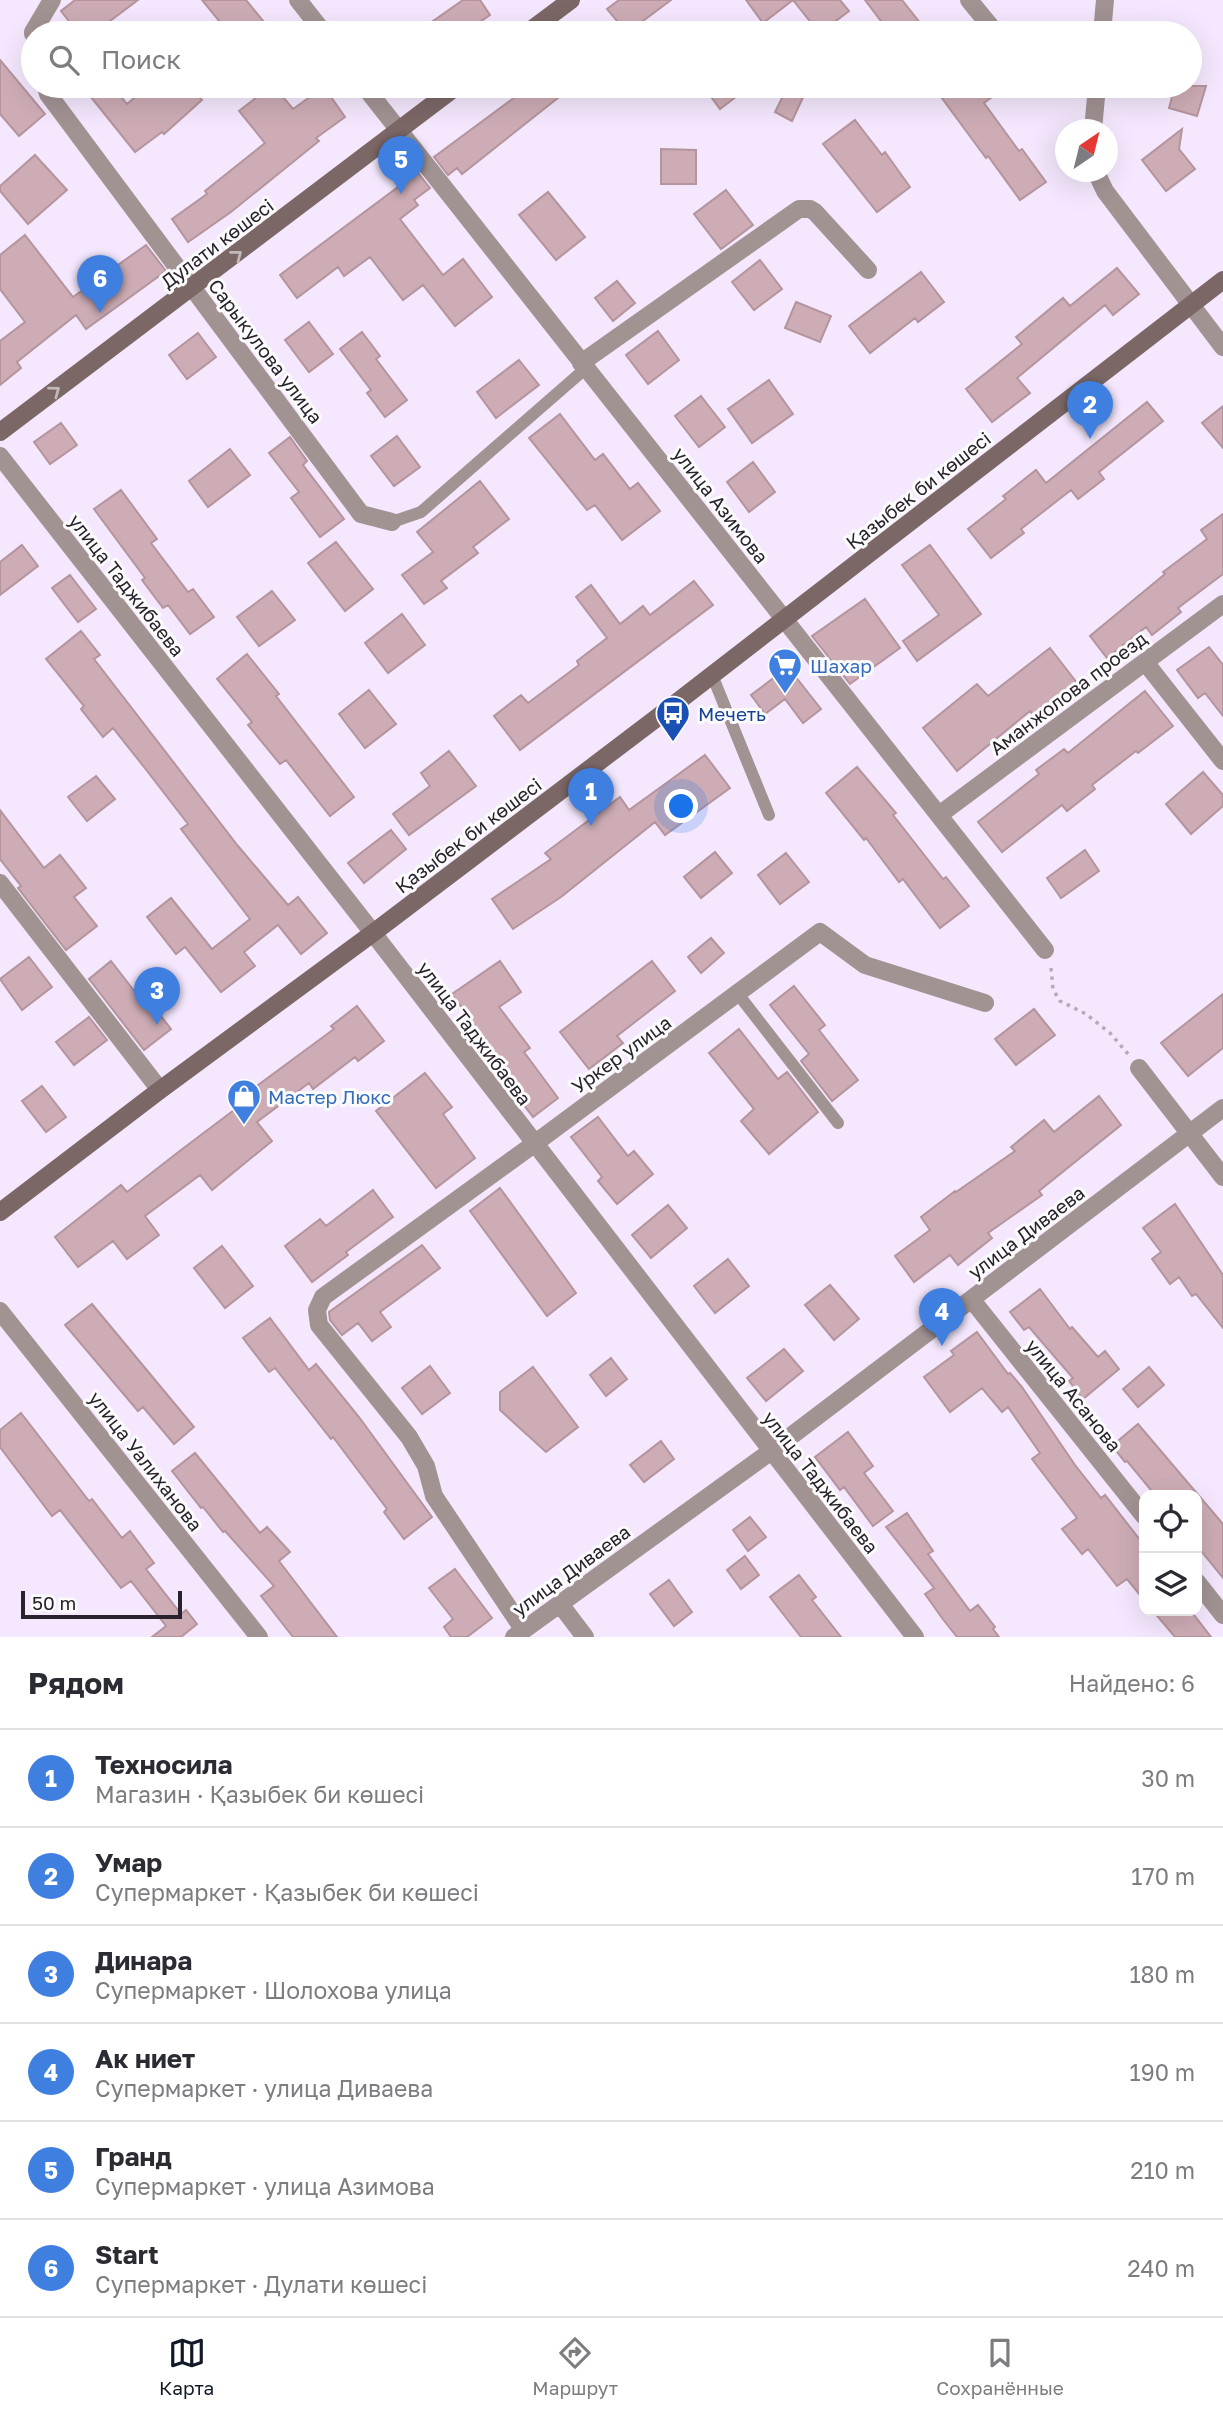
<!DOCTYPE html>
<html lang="ru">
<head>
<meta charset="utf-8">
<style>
	body { margin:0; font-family:"Golos Text",sans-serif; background:#f2f2f3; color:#2b2b33 }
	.controls { position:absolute; right:21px; bottom:21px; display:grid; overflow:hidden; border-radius:14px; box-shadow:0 7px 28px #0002 }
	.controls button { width:63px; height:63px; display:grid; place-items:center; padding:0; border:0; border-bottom:2px solid #e1e1e2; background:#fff; color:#2b2b33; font:35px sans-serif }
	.compass { position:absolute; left:1055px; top:119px; width:63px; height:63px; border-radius:50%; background:#fff; box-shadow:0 7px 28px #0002; rotate:35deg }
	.scale { position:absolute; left:21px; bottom:18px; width:161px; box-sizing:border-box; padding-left:7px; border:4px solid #28222c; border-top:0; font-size:19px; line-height:24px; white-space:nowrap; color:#28222c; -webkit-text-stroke:5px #fbfbfb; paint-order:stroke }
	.you { position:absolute; left:682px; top:807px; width:24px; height:24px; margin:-18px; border:5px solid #fff; border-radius:50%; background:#1a73e8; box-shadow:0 0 0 10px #1a73e833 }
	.badge { display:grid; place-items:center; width:46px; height:46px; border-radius:50%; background:#111827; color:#fff; font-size:23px; font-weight:700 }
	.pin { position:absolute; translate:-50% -58px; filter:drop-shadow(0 2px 4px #0008) }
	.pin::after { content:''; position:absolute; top:37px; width:24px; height:21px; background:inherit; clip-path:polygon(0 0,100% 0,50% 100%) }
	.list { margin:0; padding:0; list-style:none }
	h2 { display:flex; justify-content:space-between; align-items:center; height:91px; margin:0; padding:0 28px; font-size:30px }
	h2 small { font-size:23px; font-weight:400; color:#7c7c81 }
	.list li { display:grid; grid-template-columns:46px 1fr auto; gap:21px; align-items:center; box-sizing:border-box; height:98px; padding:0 28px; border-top:2px solid #e1e1e2 }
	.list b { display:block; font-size:26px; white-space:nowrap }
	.list p { margin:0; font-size:23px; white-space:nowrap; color:#7c7c81 }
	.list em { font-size:23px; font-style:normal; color:#7c7c81 }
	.icon { flex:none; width:38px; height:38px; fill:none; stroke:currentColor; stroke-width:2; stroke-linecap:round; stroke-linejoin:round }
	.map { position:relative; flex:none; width:1223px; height:1637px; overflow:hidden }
	.search { position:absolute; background:#fff; box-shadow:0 7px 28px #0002; left:21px; right:21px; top:21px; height:77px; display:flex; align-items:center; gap:18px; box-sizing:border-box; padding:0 24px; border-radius:38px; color:#7c7c81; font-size:26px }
	.sheet { height:679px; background:#fff }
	nav { display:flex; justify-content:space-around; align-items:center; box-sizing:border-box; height:98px; border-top:2px solid #e1e1e2; background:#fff; font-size:19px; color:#7c7c81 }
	nav a { display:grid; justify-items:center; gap:4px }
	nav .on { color:#111827 }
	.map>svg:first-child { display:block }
</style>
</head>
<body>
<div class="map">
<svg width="1223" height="1637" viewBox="0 0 1223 1637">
	<rect width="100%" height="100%" fill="#f5e8fe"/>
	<path fill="#cdacb5" stroke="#b4949d" stroke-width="2" d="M75,0H138L94,33H78L61,11Z
		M202,0H246L273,33H229Z
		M463,0H480L490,15L464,33H416Z
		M619,0H671L627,33L607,9Z
		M746,0H793L763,23Z
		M793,0H840L849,11L820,33H814L816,29Z
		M865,0H902L928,33H890Z
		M0,60L45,114L19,136L0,114Z
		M82,86H112L127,104L148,86H190L202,100L164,134L162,132L135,152Z
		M271,86H274L293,109L324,87L345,117L316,138L319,141L231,212L188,242L172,219L207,194L205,191L265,143L239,111Z
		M530,86H573L462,174L457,168L448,175L434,157Z
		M703,86H750L720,109Z
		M788,86H795L806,91L792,121L775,112Z
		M933,86H984L992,97L984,103L1019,151L1022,149L1046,182L1020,200L988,156L986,158Z
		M1175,86H1206L1197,116L1169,108Z
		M855,120L882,155L885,152L910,187L877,212L823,144Z
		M1182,129L1179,149L1195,169L1166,191L1142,160Z
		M661,149L696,150V184H661Z
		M403,154L430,188L414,200L418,205L400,219L443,275L463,259L492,297L455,326L423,285L403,300L370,257L344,276L338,267L297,298L280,275L406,181L392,162Z
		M35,155L67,190L28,224L0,191V186Z
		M726,190L753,225L721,249L694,214Z
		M548,192L585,237L556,260L519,215Z
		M25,235L73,297L146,245L166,271L86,329L76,315L17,362L21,368L0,385V341L25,322L0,289V255Z
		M760,260L782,289L754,310L732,282Z
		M1117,268L1139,294L1113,315L1105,305L1017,378L1030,393L992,422L966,389L1022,344L1016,337L1063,298L1070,306Z
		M921,272L944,302L918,322L915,318L870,353L849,326Z
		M617,281L635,303L613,321L595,298Z
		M796,302L831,316L820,342L785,328Z
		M309,322L333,354L309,372L285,340Z
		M658,331L679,360L648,384L626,355Z
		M362,332L380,356L376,359L407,400L385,417L367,393L371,390L340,349Z
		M198,333L216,357L187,379L169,355Z
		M519,360L539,385L496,418L477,392Z
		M769,380L793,414L752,443L728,409Z
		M701,396L725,427L699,447L675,416Z
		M1147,402L1163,421L1099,472L1104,479L1078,499L1071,490L1021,529L1024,533L991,558L968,529L1006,499L1003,496L1036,470L1046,483Z
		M1223,406V448L1202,423Z
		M560,414L595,460L603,454L630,489L638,483L660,511L622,540L595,505L587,510L529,438Z
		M61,423L77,445L50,464L34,442Z
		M397,436L420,467L394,486L371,456Z
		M290,437L307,461L303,465L344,519L320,537L291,498L299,492L269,453Z
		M230,449L250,475L208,507L189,481Z
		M753,462L775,492L749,512L727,482Z
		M480,481L509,519L473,547L478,553L441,581L447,588L424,604L402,575L433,552L417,532Z
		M121,490L157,539L151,543L188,592L193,589L214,617L190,634L168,605L163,608L142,580L145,578L94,509Z
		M1223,514V574L1178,608L1181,612L1152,635L1146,627L1107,658L1090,636L1165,574L1163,572L1207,539L1201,530Z
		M336,542L373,589L345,611L308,563Z
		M22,545L38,566L0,595V562Z
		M930,545L981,614L917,661L903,641L939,615L902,565Z
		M70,575L96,609L78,622L52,588Z
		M694,581L713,605L520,750L494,716L521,695L528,703L579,665L577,661L607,638L576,597L591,585L620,624L643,606L650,615Z
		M272,591L295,620L259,646L237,617Z
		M865,599L900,648L850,684L812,636Z
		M402,614L425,645L388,673L365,643Z
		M81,631L100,655L94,659L238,846L288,905L298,897L327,933L301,954L278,925L244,952L255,966L221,992L185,947L176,954L147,917L171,898L212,949L250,919L181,829L188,824L144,767L113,728L103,737L81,709L84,706L46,659Z
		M1209,647L1223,665V716L1205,693L1198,698L1177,670Z
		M1050,648L1081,688L1038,721L1030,711L957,771L923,728L977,684L988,696Z
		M247,654L279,694L276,696L354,797L330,816L286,760L280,764L248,725L252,722L217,679Z
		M788,667L821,709L803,723L785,699L765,714L751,695Z
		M369,690L396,724L365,748L339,714Z
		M1145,691L1173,726L1138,753L1136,751L1092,785L1095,789L1067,811L1062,805L1002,852L978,822L1039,774L1036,770L1064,749L1068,753Z
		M449,751L476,786L409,835L393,814L430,786L421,773Z
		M705,755L730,788L665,835L655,822L561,897L513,929L492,899L551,859L545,853L620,797L629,810Z
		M857,767L896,813L893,815L943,879L946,877L969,906L940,928L903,879L899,882L866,838L864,840L826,793Z
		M1203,772L1223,795V806L1191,834L1166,804Z
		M96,776L115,799L87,821L68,797Z
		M0,810L44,868L60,855L86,888L74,897L97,926L66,950L18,888L21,886L0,859Z
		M391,830L406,849L364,883L348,863Z
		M1085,850L1099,871L1061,898L1047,878Z
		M715,852L732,873L701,898L684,877Z
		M786,853L809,882L780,904L758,875Z
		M711,938L724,953L701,973L688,957Z
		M29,957L52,987L22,1010L0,979Z
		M111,961L146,1006L150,1002L171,1029L144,1050L89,979Z
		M500,961L521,992L499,1007L530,1048L524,1052L558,1098L533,1117L511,1088L513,1086L476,1037L480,1033L452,994Z
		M652,961L675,991L617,1036L623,1043L589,1069L560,1032Z
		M794,986L825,1025L819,1030L858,1080L832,1101L801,1061L809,1054L770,1005Z
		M1223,994V1048L1188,1076L1161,1043Z
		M357,1006L384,1041L358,1061L355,1057L313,1089L309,1083L257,1122L272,1141L212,1190L200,1175L145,1216L159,1235L127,1259L113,1241L78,1267L55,1237L121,1185L127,1192L181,1150L254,1095L250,1091L334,1029L331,1026Z
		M1034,1009L1055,1035L1016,1065L995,1039Z
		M89,1017L107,1040L74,1065L56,1042Z
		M739,1029L778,1079L787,1072L818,1112L769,1154L741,1121L754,1109L709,1053Z
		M425,1073L452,1107L443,1114L475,1158L436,1188L376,1111Z
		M42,1086L66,1117L46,1132L22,1101Z
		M1099,1096L1121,1125L1039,1191L1042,1195L988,1233L992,1238L958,1265L950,1255L914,1282L895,1256L930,1230L921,1217L955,1191L956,1192L1015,1151L1011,1147L1044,1120L1054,1132Z
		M598,1117L628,1156L634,1151L653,1174L617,1204L598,1181L602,1177L571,1137Z
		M500,1188L576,1293L547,1316L470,1211Z
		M373,1190L393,1217L346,1252L348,1255L312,1282L285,1246L320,1219L326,1226Z
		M1175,1204L1223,1275V1328L1196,1294L1192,1296L1179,1277L1170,1284L1152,1259L1161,1252L1143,1228Z
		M668,1205L687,1228L651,1258L632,1235Z
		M422,1245L440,1268L380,1312L391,1327L372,1341L358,1323L342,1335L330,1320L329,1312Z
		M222,1246L253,1286L225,1308L194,1268Z
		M728,1259L749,1286L715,1313L694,1286Z
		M830,1285L859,1319L834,1340L805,1305Z
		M1040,1289L1070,1329L1072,1327L1098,1357L1105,1351L1119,1369L1083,1399L1069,1381L1073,1378L1029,1327L1024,1330L1010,1312Z
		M92,1304L194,1427L174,1444L143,1407L138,1411L65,1325Z
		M270,1318L309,1370L316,1364L359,1417L432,1517L404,1539L384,1512L387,1509L333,1437L331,1439L275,1368L269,1372L243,1338Z
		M977,1332L1008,1374L1010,1373L1022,1387L1075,1465L1101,1498L1105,1495L1144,1545V1600L1127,1579L1117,1586L1088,1549L1082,1554L1062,1529L1077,1518L1032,1459L1040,1453L1008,1407L1002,1412L982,1388L950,1412L924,1377L954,1355L951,1351Z
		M784,1349L803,1371L766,1401L747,1378Z
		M611,1358L627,1379L606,1396L590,1375Z
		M430,1366L450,1393L422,1414L402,1388Z
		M533,1367L578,1427L546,1452L500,1410V1392Z
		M1149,1367L1164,1385L1138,1407L1123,1389Z
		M21,1413L89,1501L92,1499L122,1538L130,1531L154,1563L146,1569L181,1614L186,1610L197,1624L181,1637H152L166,1626L131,1581L121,1588L60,1510L52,1516L0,1447V1430Z
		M1138,1424L1223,1524V1578L1197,1546V1495H1155L1127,1461L1125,1462L1112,1446Z
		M848,1432L873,1466L864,1473L893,1511L873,1526L844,1487L840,1490L815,1457Z
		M661,1441L674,1459L644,1482L630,1465Z
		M195,1453L260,1533L267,1527L290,1552L279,1561L337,1637H293L261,1596L274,1586L225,1531L223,1532L203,1507L201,1508L172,1471Z
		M907,1513L933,1551L928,1554L970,1611L978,1605L995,1627L993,1629L999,1637H957L942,1618L925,1594L934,1588L886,1527Z
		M750,1517L766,1537L748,1551L733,1530Z
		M745,1556L759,1575L741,1589L727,1570Z
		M455,1569L492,1618L467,1637H451L444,1627L453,1619L429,1588Z
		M799,1575L816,1597L812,1600L841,1637H801L770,1597Z
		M669,1580L692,1612L674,1626L650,1594Z
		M1153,1611H1191L1211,1637H1175Z"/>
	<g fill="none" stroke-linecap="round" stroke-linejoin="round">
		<path stroke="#b5aabd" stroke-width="3.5" stroke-dasharray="3.5 5" stroke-linecap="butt" d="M1051,968L1053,989L1060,1001L1086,1014L1110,1033L1128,1054"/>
		<path stroke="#a29393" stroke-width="12" d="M392,522L421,512L585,369
			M712,675L769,815
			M738,994L838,1123"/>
		<path stroke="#a29393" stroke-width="18" d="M298,0L324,33
			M969,0L996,33
			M1102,33L1105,0
			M33,34V32L52,0
			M46,86L48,94L361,514L392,522
			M364,86L1045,950
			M1093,130L1097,86
			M1096,172L1105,191L1223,347
			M581,363L799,209H810L815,212L868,270
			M0,456L373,933L915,1637
			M1145,662L1223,761
			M939,815L1223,604
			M0,883L160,1090
			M1139,1068L1223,1177
			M972,1300L1144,1516
			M0,1311L259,1637
			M1197,1582L1223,1615
			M560,1604L585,1637
			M523,1629L434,1496L426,1466L409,1437L319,1325L317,1310L323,1297L534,1144L820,932L865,965L985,1003
			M514,1637L770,1452L1223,1108"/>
		<path stroke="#7c6767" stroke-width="18" d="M527,33L571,0
			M0,432L457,86
			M0,1212L160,1090L373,933L654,720L1223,280"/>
	</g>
	<defs><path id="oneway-chevron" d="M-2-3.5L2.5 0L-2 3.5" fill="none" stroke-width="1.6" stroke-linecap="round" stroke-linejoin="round" transform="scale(1.75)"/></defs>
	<g stroke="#c2b8b8">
		<use href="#oneway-chevron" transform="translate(237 255) rotate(-38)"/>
		<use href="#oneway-chevron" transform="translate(55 391) rotate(-37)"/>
	</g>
	<defs>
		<g id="supermarket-pin" transform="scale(1.75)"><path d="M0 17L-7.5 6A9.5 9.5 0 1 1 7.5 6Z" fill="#3f7fe0" stroke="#fbfbfb"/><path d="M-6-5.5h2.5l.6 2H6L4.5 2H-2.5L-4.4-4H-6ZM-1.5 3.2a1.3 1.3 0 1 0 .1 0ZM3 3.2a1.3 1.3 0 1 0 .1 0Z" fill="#fff"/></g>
		<g id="bus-pin" transform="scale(1.75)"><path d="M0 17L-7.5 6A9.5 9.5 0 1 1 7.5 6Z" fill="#1a4fb4" stroke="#fbfbfb"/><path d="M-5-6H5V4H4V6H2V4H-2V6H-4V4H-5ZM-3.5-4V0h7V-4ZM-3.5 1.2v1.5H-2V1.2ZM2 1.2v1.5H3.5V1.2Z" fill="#fff"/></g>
		<g id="shop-pin" transform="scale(1.75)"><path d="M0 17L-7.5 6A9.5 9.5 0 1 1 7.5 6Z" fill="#3f7fe0" stroke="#fbfbfb"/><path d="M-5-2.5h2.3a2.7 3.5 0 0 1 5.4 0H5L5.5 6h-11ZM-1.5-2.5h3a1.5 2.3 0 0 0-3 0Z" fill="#fff"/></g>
	</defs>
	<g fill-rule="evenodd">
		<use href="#supermarket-pin" x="785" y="665"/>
		<use href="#bus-pin" x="673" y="713"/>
		<use href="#shop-pin" x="244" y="1096"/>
	</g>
	<g text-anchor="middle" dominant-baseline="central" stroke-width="6" stroke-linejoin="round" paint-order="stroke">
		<g font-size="19" fill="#28222c" stroke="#fbfbfb">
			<text transform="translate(217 243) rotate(-37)">Дулати көшесі</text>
			<text transform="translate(266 351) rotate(53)">Сарыкулова улица</text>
			<text transform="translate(918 490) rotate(-38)">Қазыбек би көшесі</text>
			<text transform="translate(721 505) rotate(52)">улица Азимова</text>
			<text transform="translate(127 585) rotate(52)">улица Таджибаева</text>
			<text transform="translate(1068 693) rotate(-37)">Аманжолова проезд</text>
			<text transform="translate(468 835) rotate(-37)">Қазыбек би көшесі</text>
			<text transform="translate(475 1033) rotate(53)">улица Таджибаева</text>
			<text transform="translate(621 1054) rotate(-36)">Уркер улица</text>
			<text transform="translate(1026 1232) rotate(-37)">улица Диваева</text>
			<text transform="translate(1074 1395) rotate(51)">улица Асанова</text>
			<text transform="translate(146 1461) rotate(52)">улица Уалиханова</text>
			<text transform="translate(821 1482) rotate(52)">улица Таджибаева</text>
			<text transform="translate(571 1570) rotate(-36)">улица Диваева</text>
		</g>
		<g font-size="19" fill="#366cbe" stroke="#fbfbfb" text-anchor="start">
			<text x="810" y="665">Шахар</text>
			<text x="268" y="1096">Мастер Люкс</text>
		</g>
		<g font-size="19" fill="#164399" stroke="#fbfbfb" text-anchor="start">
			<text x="698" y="713">Мечеть</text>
		</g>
	</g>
</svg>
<div class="controls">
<button><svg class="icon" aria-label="locate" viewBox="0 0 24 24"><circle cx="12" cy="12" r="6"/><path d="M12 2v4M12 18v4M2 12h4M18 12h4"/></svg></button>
<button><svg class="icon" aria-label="layers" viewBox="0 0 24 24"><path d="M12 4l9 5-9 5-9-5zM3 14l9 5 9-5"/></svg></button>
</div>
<svg class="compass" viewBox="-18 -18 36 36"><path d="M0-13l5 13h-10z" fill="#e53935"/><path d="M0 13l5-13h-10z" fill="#7c7c81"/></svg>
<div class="scale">50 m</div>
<div class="you"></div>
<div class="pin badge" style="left:591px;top:826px;background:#3f7fe0">1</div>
<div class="pin badge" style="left:1090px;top:439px;background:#3f7fe0">2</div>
<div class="pin badge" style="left:157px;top:1025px;background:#3f7fe0">3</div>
<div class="pin badge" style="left:942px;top:1346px;background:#3f7fe0">4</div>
<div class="pin badge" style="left:401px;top:194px;background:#3f7fe0">5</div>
<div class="pin badge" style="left:100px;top:313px;background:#3f7fe0">6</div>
<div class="search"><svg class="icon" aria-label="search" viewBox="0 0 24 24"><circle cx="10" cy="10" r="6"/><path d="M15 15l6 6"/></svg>Поиск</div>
</div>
<section class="sheet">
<h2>Рядом<small>Найдено: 6</small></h2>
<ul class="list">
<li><span class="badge" style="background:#3f7fe0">1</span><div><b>Техносила</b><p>Магазин · Қазыбек би көшесі</p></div><em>30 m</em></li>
<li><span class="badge" style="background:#3f7fe0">2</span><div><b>Умар</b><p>Супермаркет · Қазыбек би көшесі</p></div><em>170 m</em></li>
<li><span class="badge" style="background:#3f7fe0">3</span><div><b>Динара</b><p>Супермаркет · Шолохова улица</p></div><em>180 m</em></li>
<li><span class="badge" style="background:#3f7fe0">4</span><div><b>Ак ниет</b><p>Супермаркет · улица Диваева</p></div><em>190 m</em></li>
<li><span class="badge" style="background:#3f7fe0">5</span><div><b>Гранд</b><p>Супермаркет · улица Азимова</p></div><em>210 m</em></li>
<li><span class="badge" style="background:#3f7fe0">6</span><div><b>Start</b><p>Супермаркет · Дулати көшесі</p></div><em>240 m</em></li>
</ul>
</section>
<nav>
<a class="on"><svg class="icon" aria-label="map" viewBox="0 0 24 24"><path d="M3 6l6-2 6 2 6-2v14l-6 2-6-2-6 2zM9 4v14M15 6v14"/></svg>Карта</a>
<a><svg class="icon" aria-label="directions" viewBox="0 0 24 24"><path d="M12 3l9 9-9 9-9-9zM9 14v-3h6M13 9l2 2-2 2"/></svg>Маршрут</a>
<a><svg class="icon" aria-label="saved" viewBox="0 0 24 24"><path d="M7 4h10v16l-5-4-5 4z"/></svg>Сохранённые</a>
</nav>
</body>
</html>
